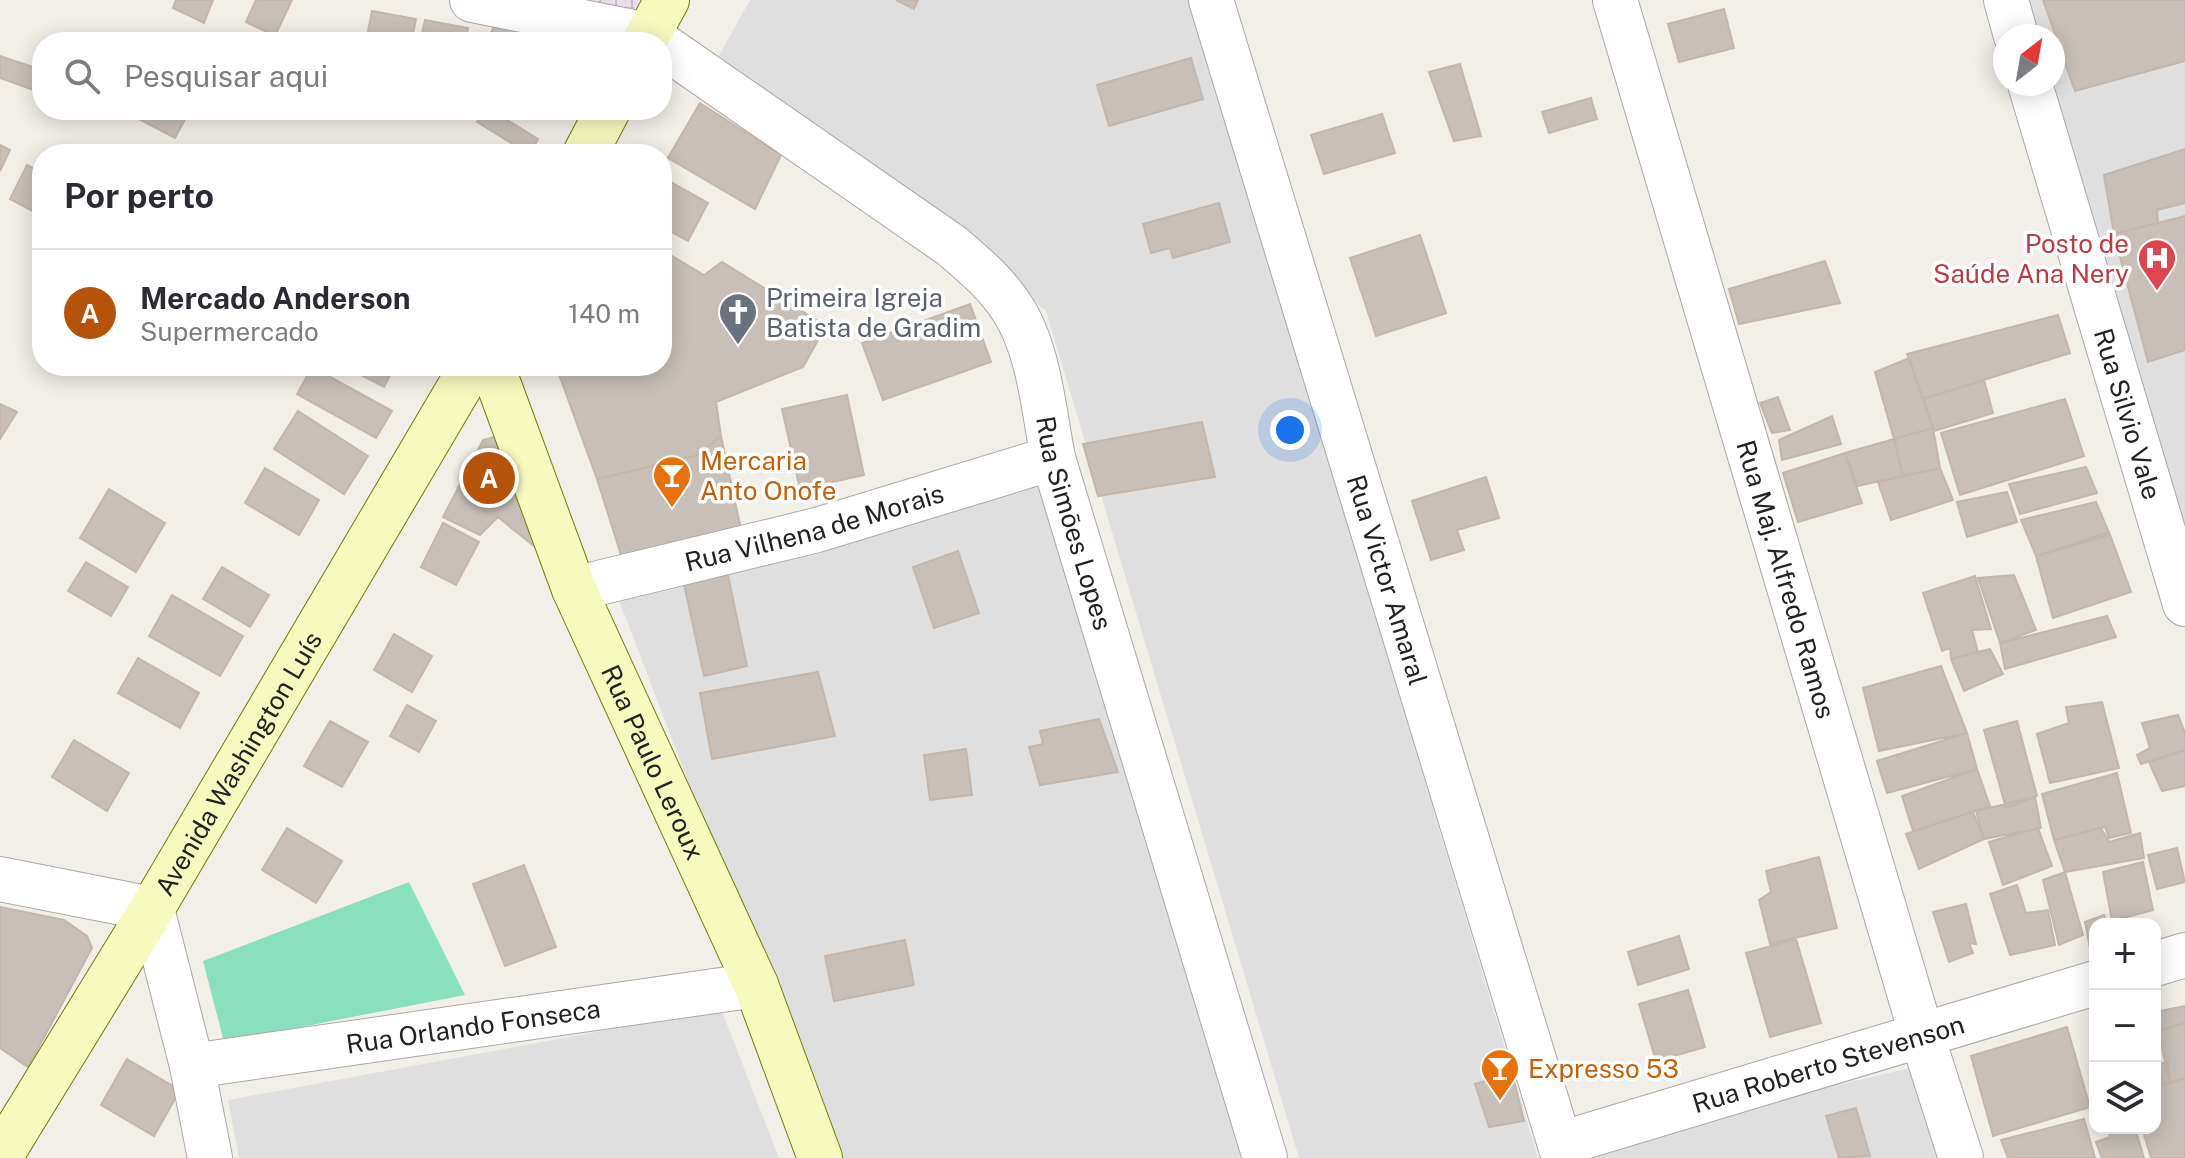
<!DOCTYPE html>
<html lang="pt">
<head>
<meta charset="utf-8">
<style>
	body { margin:0; font-family:"Public Sans",sans-serif; background:#f2f2f3; color:#2b2b33 }
	.controls { position:absolute; right:24px; bottom:24px; display:grid; overflow:hidden; border-radius:16px; box-shadow:0 4px 20px #0003 }
	.controls button { width:72px; height:72px; display:grid; place-items:center; padding:0; border:0; border-bottom:2px solid #e1e1e2; background:#fff; color:#2b2b33; font:40px sans-serif }
	.compass { position:absolute; left:1993px; top:24px; width:72px; height:72px; border-radius:50%; background:#fff; box-shadow:0 4px 20px #0003; rotate:31deg }
	.you { position:absolute; left:1290px; top:430px; width:28px; height:28px; margin:-20px; border:6px solid #fff; border-radius:50%; background:#1a73e8; box-shadow:0 0 0 12px #1a73e833 }
	.badge { display:grid; place-items:center; width:52px; height:52px; border-radius:50%; background:#b45309; color:#fff; font-size:26px; font-weight:700 }
	.pin { position:absolute; translate:-50% -50%; border:4px solid #fff; box-shadow:0 2px 8px #0006 }
	.list { margin:0; padding:0; list-style:none }
	h2 { display:flex; justify-content:space-between; align-items:center; height:104px; margin:0; padding:0 32px; font-size:34px }
	h2 small { font-size:26px; font-weight:400; color:#7c7c81 }
	.list li { display:grid; grid-template-columns:52px 1fr auto; gap:24px; align-items:center; box-sizing:border-box; height:128px; padding:0 32px; border-top:2px solid #e1e1e2 }
	.list b { display:block; font-size:30px; white-space:nowrap }
	.list p { margin:0; font-size:26px; white-space:nowrap; color:#7c7c81 }
	.list em { font-size:26px; font-style:normal; color:#7c7c81 }
	.icon { flex:none; width:44px; height:44px; fill:none; stroke:currentColor; stroke-width:2; stroke-linecap:round; stroke-linejoin:round }
	.map { position:relative; flex:none; width:2185px; height:1158px; overflow:hidden }
	.search { position:absolute; background:#fff; box-shadow:0 4px 20px #0003; left:32px; top:32px; width:640px; height:88px; display:flex; align-items:center; gap:20px; box-sizing:border-box; padding:0 28px; border-radius:32px; color:#7c7c81; font-size:30px }
	.panel { position:absolute; background:#fff; box-shadow:0 4px 20px #0003; left:32px; top:144px; width:640px; height:232px; border-radius:32px }
	.map>svg:first-child { display:block }
</style>
</head>
<body>
<div class="map">
<svg width="2185" height="1158" viewBox="0 0 2185 1158">
	<defs>
		<pattern id="industrial-grid" width="8" height="8" patternUnits="userSpaceOnUse" patternTransform="scale(2)"><rect width="8" height="8" fill="#ebdbe8"/><path d="M0 4h8M4 0v8" fill="none" stroke="#c9bcc7"/></pattern>
	</defs>
	<rect width="100%" height="100%" fill="#f2efe9"/>
	<path fill="#e0dfdf" d="M750,0H1190L1538,1158H1299L1046,311L716,61Z
		M2019,0H2185V588L2042,84H2053V36H2029Z
		M1038,485L1244,1158H832L617,595Z
		M721,1009L779,1158H239L228,1100Z
		M1919,1066L1947,1158H1586L1582,1145Z"/>
	<path fill="url(#industrial-grid)" d="M529,0H639L629,19Z"/>
	<path fill="#88e0be" d="M409,882L465,995L224,1042L203,961Z"/>
	<path fill="#c7bfb8" stroke="#c4b6ab" stroke-width="2" d="M176,0H213L204,23L173,8Z
		M256,0H292L275,36L246,22Z
		M896,0H918L914,9Z
		M2043,0H2185V61L2075,91Z
		M1724,9L1734,48L1679,62L1668,24Z
		M503,10L566,42H486Z
		M372,11L416,19L411,42H366Z
		M425,20L468,28L466,42H420Z
		M0,56L42,70V93L0,78Z
		M1191,58L1203,99L1109,126L1097,85Z
		M1460,64L1481,136L1454,141L1429,72Z
		M1591,98L1597,119L1549,133L1542,112Z
		M700,103L781,155L755,209L668,158Z
		M129,110H190L175,138L127,113Z
		M484,110H491L538,139L529,154L477,122Z
		M1382,114L1395,153L1324,174L1311,135Z
		M0,145L10,150L0,171Z
		M2185,149V203L2157,210L2158,223L2114,234L2104,175Z
		M27,165L42,173V216L10,199Z
		M662,177L708,203L688,241L662,227Z
		M1219,203L1230,242L1173,258L1170,248L1151,253L1143,224Z
		M2185,216V350L2148,362L2114,234Z
		M1420,235L1446,313L1376,336L1350,258Z
		M662,250L704,275L722,262L826,326L803,367L716,402L721,436L695,456L597,479L556,366H662Z
		M1825,261L1840,303L1739,324L1729,289Z
		M970,304L991,362L883,400L862,343Z
		M2058,315L2070,353L1923,399L1907,354Z
		M1909,358L1933,428L1894,439L1875,372Z
		M344,366H395L384,387Z
		M312,367L392,411L376,438L297,394Z
		M1984,380L1993,413L1934,431L1923,399Z
		M847,395L864,475L800,489L782,409Z
		M1778,397L1790,430L1772,433L1760,403Z
		M2065,399L2084,456L1960,495L1941,433Z
		M0,404L17,412L0,439Z
		M298,411L368,456L344,494L274,449Z
		M1832,416L1841,444L1782,460L1779,440Z
		M1202,422L1215,477L1098,496L1083,444Z
		M1933,428L1940,468L1903,476L1894,439Z
		M502,435L535,547L498,517L480,535L443,517L483,440Z
		M721,436L743,539L623,561L597,479L695,456Z
		M1894,439L1903,476L1857,486L1845,453Z
		M1845,453L1862,503L1798,522L1783,473Z
		M2086,467L2097,493L2020,514L2009,484Z
		M265,468L319,500L299,535L245,503Z
		M1940,468L1953,500L1891,520L1878,482Z
		M1486,477L1499,518L1457,530L1464,550L1431,560L1412,501Z
		M109,489L165,523L136,572L80,538Z
		M2007,492L2017,522L1967,537L1957,502Z
		M2096,502L2110,535L2036,556L2021,520Z
		M443,523L479,542L456,585L421,567Z
		M2109,532L2131,592L2053,618L2036,556Z
		M958,551L979,613L934,628L913,567Z
		M86,562L128,587L111,616L68,591Z
		M222,567L269,595L250,627L203,599Z
		M728,575L747,666L704,676L684,584Z
		M2014,575L2036,630L2000,643L1978,578Z
		M1975,576L1991,629L1972,630L1978,652L1951,659L1950,648L1942,651L1923,593Z
		M172,595L243,636L220,676L149,636Z
		M2107,616L2116,637L2005,669L2000,643Z
		M394,634L432,656L412,692L374,670Z
		M1990,649L2003,674L1964,691L1951,659Z
		M138,658L199,693L180,728L118,693Z
		M1941,666L1967,733L1879,751L1863,688Z
		M818,672L835,736L712,759L700,693Z
		M2102,702L2119,768L2050,783L2037,734L2069,723L2066,707Z
		M407,705L436,721L419,752L390,736Z
		M2178,715L2185,733V750L2141,764L2137,755L2150,748L2142,723Z
		M1099,719L1118,772L1040,785L1029,747L1043,744L1040,731Z
		M330,721L368,742L342,787L304,766Z
		M2017,721L2037,796L2006,808L1984,730Z
		M1967,733L1977,769L1887,793L1877,761Z
		M74,740L129,773L107,811L52,777Z
		M966,749L972,795L930,800L924,755Z
		M2185,750V786L2162,791L2149,762Z
		M1977,769L1990,806L1913,831L1902,796Z
		M2117,773L2131,833L2109,838L2105,827L2054,840L2042,794Z
		M2035,797L2041,828L1984,839L1976,811Z
		M1973,812L1984,839L1919,869L1906,834Z
		M287,828L342,861L316,903L262,870Z
		M2038,828L2052,866L2003,885L1989,842Z
		M2101,828L2109,842L2140,833L2144,858L2065,872L2054,840Z
		M2177,848L2185,882L2157,889L2148,855Z
		M1819,857L1837,928L1770,944L1759,900L1771,892L1766,871Z
		M2143,862L2153,910L2112,921L2103,872Z
		M524,865L556,947L505,966L473,884Z
		M2065,872L2083,935L2059,945L2043,880Z
		M2017,885L2026,913L2048,910L2055,945L2010,955L1990,894Z
		M1966,904L1976,944L1969,943L1973,953L1949,962L1933,912Z
		M0,907L64,920L87,936L92,948L28,1067L0,1048Z
		M2104,915L2107,924H2095V958L2092,959L2085,922Z
		M1679,936L1689,969L1638,985L1628,952Z
		M1796,939L1821,1023L1770,1037L1746,953Z
		M905,940L914,985L834,1001L825,956Z
		M1688,990L1705,1047L1656,1061L1639,1004Z
		M2185,1006V1023L2158,1031L2155,1012Z
		M2185,1023V1078L2170,1083L2158,1031Z
		M2067,1027L2090,1107L1993,1136L1971,1056Z
		M127,1059L180,1090L154,1136L101,1105Z
		M2168,1062L2170,1083L2155,1087V1064Z
		M1512,1073L1524,1121L1489,1127L1475,1084Z
		M2185,1078V1158H2151L2142,1128H2155V1087Z
		M1856,1108L1870,1156L1839,1158L1826,1116Z
		M2084,1119L2095,1158H2008L2001,1140Z
		M2108,1128H2135L2144,1158H2102L2096,1142L2110,1137Z"/>
	<g fill="none" stroke-linecap="round" stroke-linejoin="round">
		<g stroke="#a9a9a9" stroke-width="46">
			<g id="street">
				<path d="M472,0L648,35L658,42"/>
				<path id="s1" d="M1211,0L1564,1158"/>
				<path id="s2" d="M1615,0L1922,1036L1961,1158"/>
				<path d="M2006,0L2016,36"/>
				<path id="s3" d="M662,45L952,246C974,265 996,283 1012,308C1039,348 1044,412 1053,458L1265,1158"/>
				<path id="s4" d="M2030,84L2185,604"/>
				<path id="s5" d="M574,589L817,530L1053,458"/>
				<path d="M0,879L152,909L192,1066L210,1158"/>
				<path d="M2155,964L2185,955"/>
				<path id="s6" d="M192,1066L756,985"/>
				<path id="s7" d="M1560,1144L2095,983"/>
			</g>
		</g>
		<g stroke="#707d05" stroke-width="46">
			<g id="secondary">
				<path d="M644,42L667,0"/>
				<path d="M585,154L608,110"/>
				<path id="s8" d="M492,366L574,589L756,985L820,1158"/>
				<path id="s9" d="M0,1157L152,909L472,366"/>
			</g>
		</g>
		<use href="#street" stroke="#fff" stroke-width="44"/>
		<use href="#secondary" stroke="#f7fabf" stroke-width="44"/>
	</g>
	<defs>
		<g id="hospital-pin" transform="scale(2)"><path d="M0 17L-7.5 6A9.5 9.5 0 1 1 7.5 6Z" fill="#e0444e" stroke="#fff"/><path d="M-5-5h3v3.5h4V-5h3V5h-3V1.5h-4V5h-3Z" fill="#fff"/></g>
		<g id="church-pin" transform="scale(2)"><path d="M0 17L-7.5 6A9.5 9.5 0 1 1 7.5 6Z" fill="#6b7280" stroke="#fff"/><path d="M-1.2-6h2.4v3.5h3.3v2.4h-3.3V6h-2.4V-.1h-3.3v-2.4h3.3Z" fill="#fff"/></g>
		<g id="bar-pin" transform="scale(2)"><path d="M0 17L-7.5 6A9.5 9.5 0 1 1 7.5 6Z" fill="#e8710a" stroke="#fff"/><path d="M-6-5H6L.8 .8V4.5H3.5V6h-7V4.5H-.8V.8Z" fill="#fff"/></g>
	</defs>
	<g fill-rule="evenodd">
		<use href="#hospital-pin" x="2157" y="258"/>
		<use href="#church-pin" x="738" y="312"/>
		<use href="#bar-pin" x="672" y="475"/>
		<use href="#bar-pin" x="1500" y="1068"/>
	</g>
	<g text-anchor="middle" dominant-baseline="central" stroke-width="7" stroke-linejoin="round" paint-order="stroke">
		<g font-size="26" fill="#be3a42" stroke="#fff" text-anchor="end">
			<text x="2129" y="243">Posto de<tspan x="2129" dy="30">Saúde Ana Nery</tspan></text>
		</g>
		<g font-size="26" fill="#5b616d" stroke="#fff" text-anchor="start">
			<text x="766" y="297">Primeira Igreja<tspan x="766" dy="30">Batista de Gradim</tspan></text>
		</g>
		<g font-size="26" fill="#222" stroke="#fff">
			<text stroke="none"><textPath href="#s4" startOffset="344">Rua Silvio Vale</textPath></text>
			<text stroke="none"><textPath href="#s3" startOffset="664">Rua Simões Lopes</textPath></text>
			<text stroke="none"><textPath href="#s5" startOffset="248">Rua Vilhena de Morais</textPath></text>
			<text stroke="none"><textPath href="#s1" startOffset="606">Rua Victor Amaral</textPath></text>
			<text stroke="none"><textPath href="#s2" startOffset="604">Rua Maj. Alfredo Ramos</textPath></text>
			<text stroke="none"><textPath href="#s9" startOffset="460">Avenida Washington Luís</textPath></text>
			<text stroke="none"><textPath href="#s8" startOffset="428">Rua Paulo Leroux</textPath></text>
			<text stroke="none"><textPath href="#s6" startOffset="284">Rua Orlando Fonseca</textPath></text>
			<text stroke="none"><textPath href="#s7" startOffset="280">Rua Roberto Stevenson</textPath></text>
		</g>
		<g font-size="26" fill="#c56008" stroke="#fff" text-anchor="start">
			<text x="700" y="460">Mercaria<tspan x="700" dy="30">Anto Onofe</tspan></text>
			<text x="1528" y="1068">Expresso 53</text>
		</g>
	</g>
</svg>
<div class="controls">
<button>+</button>
<button>−</button>
<button><svg class="icon" aria-label="layers" viewBox="0 0 24 24"><path d="M12 4l9 5-9 5-9-5zM3 14l9 5 9-5"/></svg></button>
</div>
<svg class="compass" viewBox="-18 -18 36 36"><path d="M0-13l5 13h-10z" fill="#e53935"/><path d="M0 13l5-13h-10z" fill="#7c7c81"/></svg>
<div class="you"></div>
<div class="pin badge" style="left:489px;top:478px">A</div>
<div class="search"><svg class="icon" aria-label="search" viewBox="0 0 24 24"><circle cx="10" cy="10" r="6"/><path d="M15 15l6 6"/></svg>Pesquisar aqui</div>
<section class="panel">
<h2>Por perto<small></small></h2>
<ul class="list">
<li><span class="badge">A</span><div><b>Mercado Anderson</b><p>Supermercado</p></div><em>140 m</em></li>
</ul>
</section>
</div>
</body>
</html>
